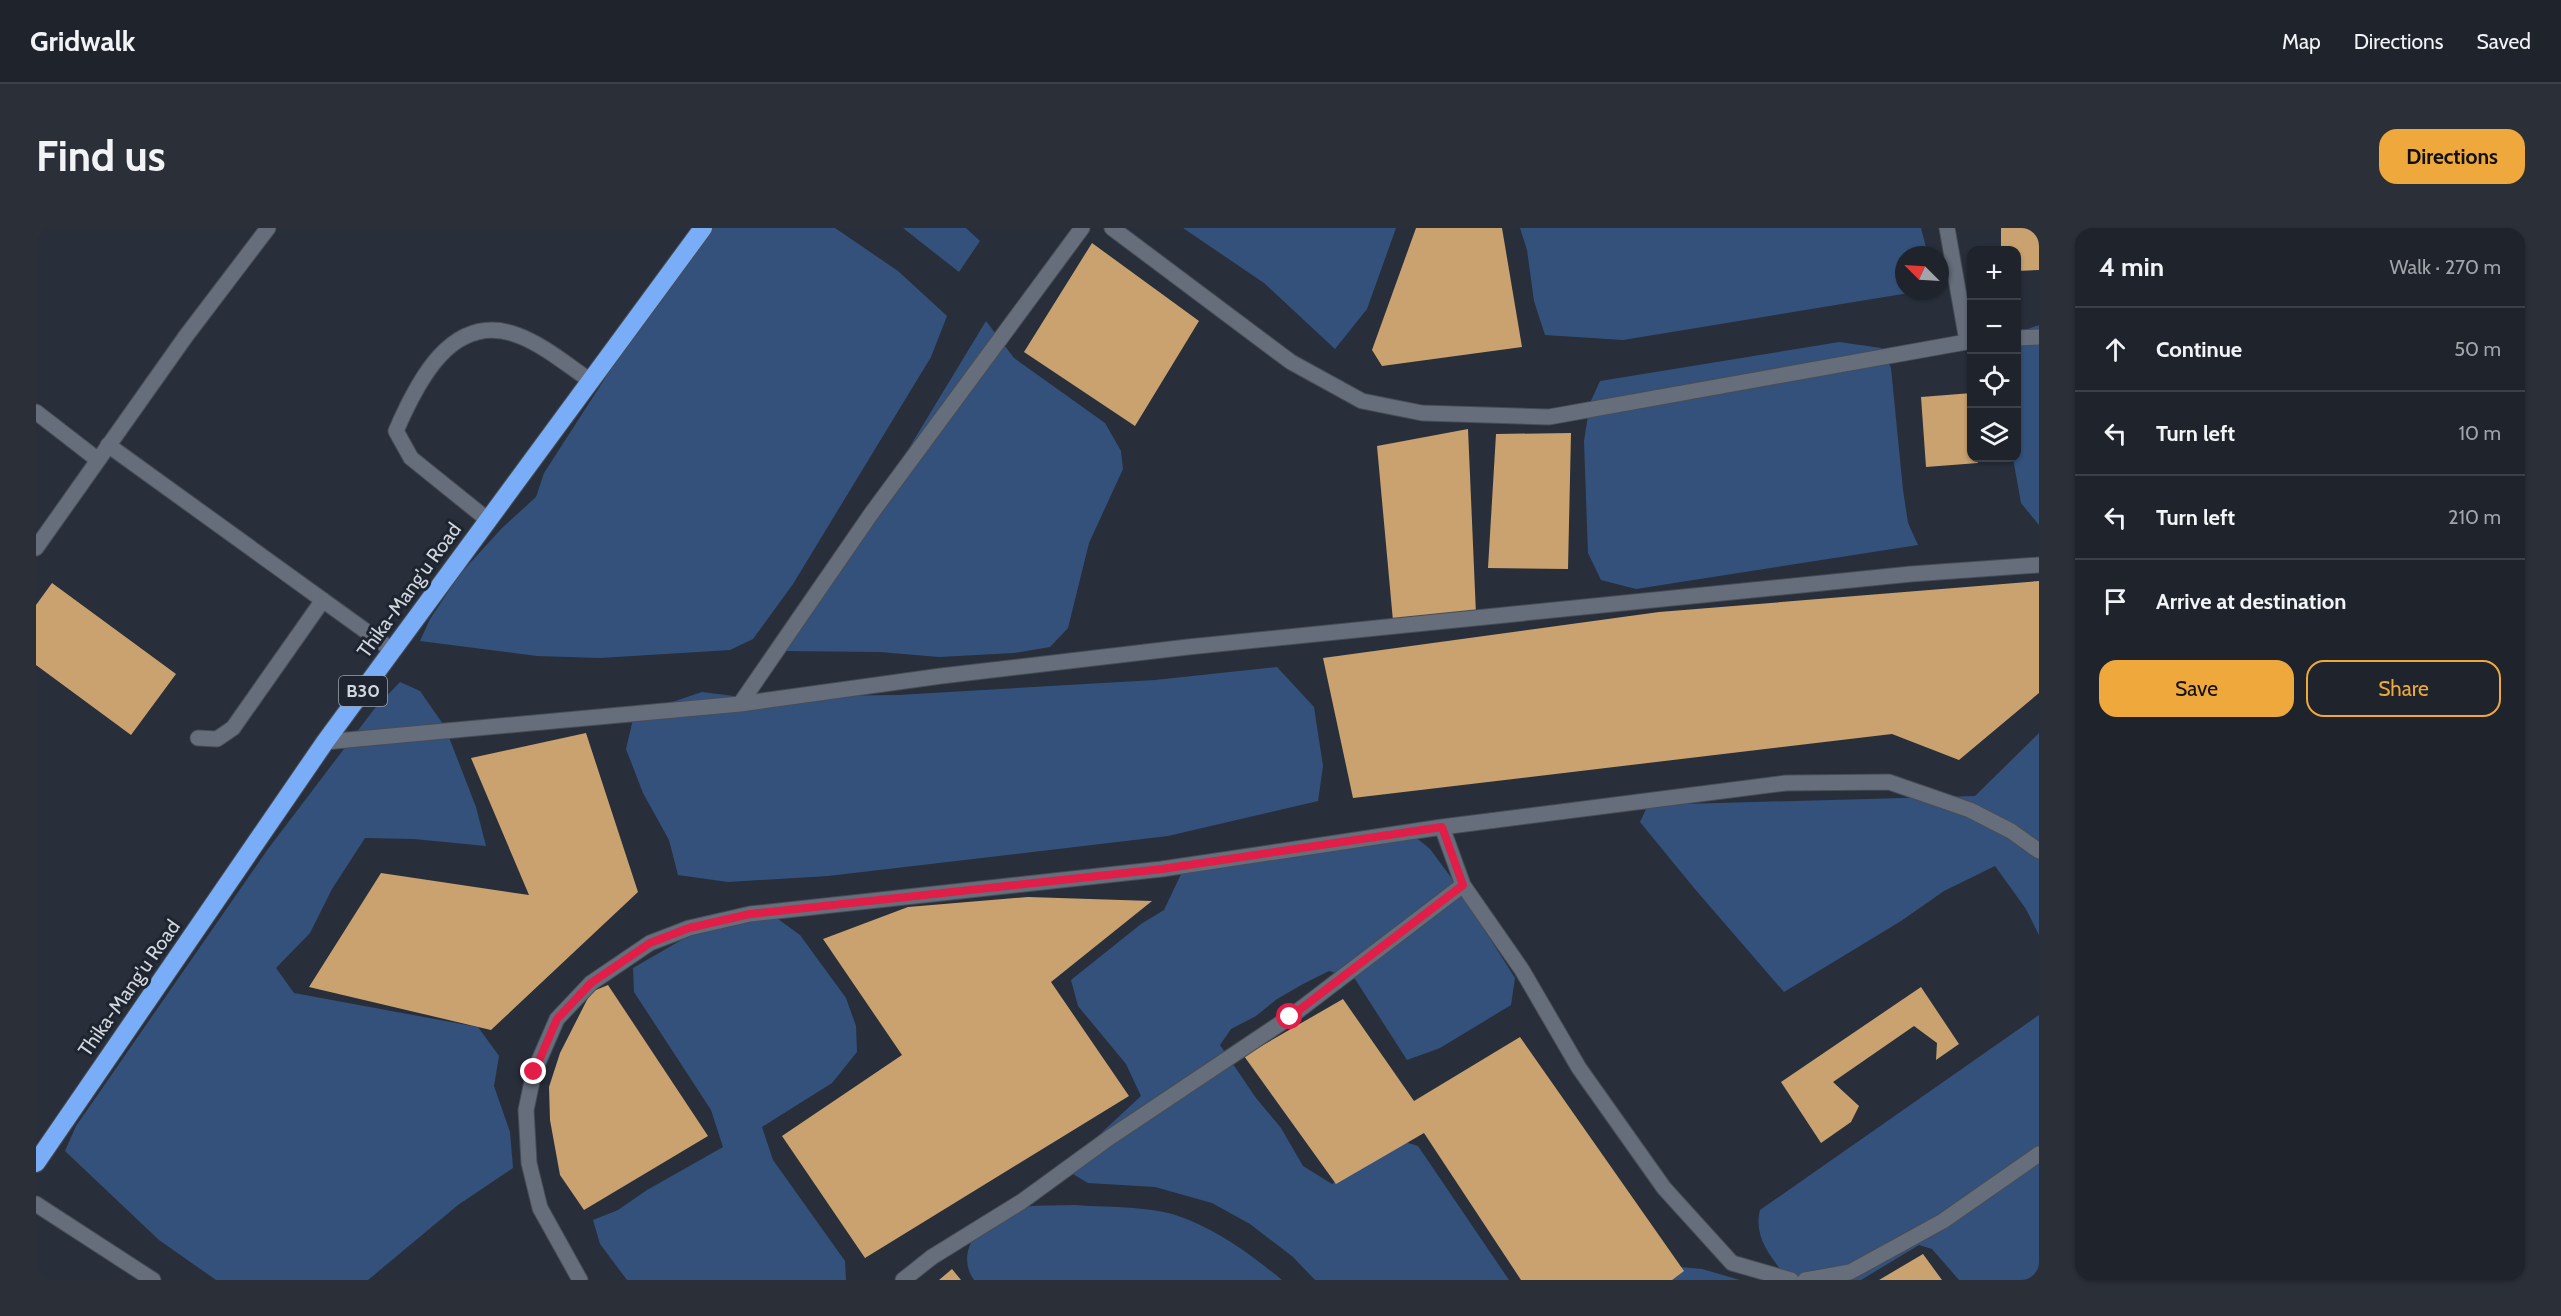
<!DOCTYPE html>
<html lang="en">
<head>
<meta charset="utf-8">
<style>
	body { margin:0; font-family:Cabin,sans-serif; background:#2b2f38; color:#f1f3f6 }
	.controls { position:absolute; right:18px; top:18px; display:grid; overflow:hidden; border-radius:12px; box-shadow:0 2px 4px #0004 }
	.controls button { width:54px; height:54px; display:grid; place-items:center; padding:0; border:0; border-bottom:2px solid #3c4048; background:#1e232c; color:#f1f3f6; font:30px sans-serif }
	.compass { position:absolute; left:1859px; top:18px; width:54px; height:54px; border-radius:50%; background:#1e232c; box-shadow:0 2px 4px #0004; rotate:294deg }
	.stop { position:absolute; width:18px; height:18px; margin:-14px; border:4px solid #e11d48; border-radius:50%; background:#fff }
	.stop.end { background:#e11d48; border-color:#fff; box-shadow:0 2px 6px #0008 }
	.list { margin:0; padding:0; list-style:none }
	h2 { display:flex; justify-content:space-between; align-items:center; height:78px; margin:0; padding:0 24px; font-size:26px }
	h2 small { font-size:20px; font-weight:400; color:#a1a4a9 }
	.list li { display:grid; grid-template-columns:39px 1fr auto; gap:18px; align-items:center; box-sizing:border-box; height:84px; padding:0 24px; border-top:2px solid #3c4048 }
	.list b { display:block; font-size:22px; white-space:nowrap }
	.list em { font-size:20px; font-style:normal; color:#a1a4a9 }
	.actions { display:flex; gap:12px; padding:18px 24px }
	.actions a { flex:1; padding:14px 0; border:2px solid #eea83c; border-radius:18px; text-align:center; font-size:21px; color:#eea83c }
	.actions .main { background:#eea83c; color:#111 }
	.icon { flex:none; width:33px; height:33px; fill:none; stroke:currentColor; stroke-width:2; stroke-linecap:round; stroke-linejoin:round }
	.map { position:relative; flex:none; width:2003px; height:1052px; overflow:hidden; border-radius:18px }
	header { display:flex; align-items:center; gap:36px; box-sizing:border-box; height:84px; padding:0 30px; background:#1e232c; border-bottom:2px solid #3c4048 }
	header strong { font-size:28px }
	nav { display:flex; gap:33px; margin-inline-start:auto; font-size:21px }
	.intro { display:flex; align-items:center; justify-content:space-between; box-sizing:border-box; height:144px; padding:0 36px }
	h1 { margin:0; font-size:42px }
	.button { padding:15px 27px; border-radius:18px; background:#eea83c; color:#111; font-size:21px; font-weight:700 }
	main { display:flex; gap:36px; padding:0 36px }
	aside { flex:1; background:#1e232c; border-radius:18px; box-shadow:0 2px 4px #0004 }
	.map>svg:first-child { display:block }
</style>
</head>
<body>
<header>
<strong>Gridwalk</strong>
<nav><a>Map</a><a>Directions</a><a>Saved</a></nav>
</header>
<div class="intro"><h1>Find us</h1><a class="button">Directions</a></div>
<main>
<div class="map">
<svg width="2003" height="1052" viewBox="0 0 2003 1052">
	<rect width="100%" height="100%" fill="#282f3a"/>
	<path fill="#34517c" d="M666,0H799L862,43L911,88L895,129L757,356L717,411L694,422L564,430L501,428L384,413L394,391L424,346L466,300L500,269L508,245Z
		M867,0H930L944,13L923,44Z
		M1147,0H1360L1331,81L1299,121L1228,55Z
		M1484,0H1885L1892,27H1868V63H1885L1587,112L1509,107L1498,73L1491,22Z
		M950,93L978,130L1069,195L1085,223L1087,241L1053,315L1032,400L1014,419L978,425L903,429L844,424L750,423Z
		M2003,97V297L1985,275L1977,230H1980L1981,105Z
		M1803,114L1845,120L1855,140L1867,262L1872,295L1882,317L1600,361L1565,352L1552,325L1548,213L1554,175L1564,153Z
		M1241,439L1278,479L1287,538L1282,573L1132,608L792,648L692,654L642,647L633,612L607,565L590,521L598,487L666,464L706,469L862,467L1119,452Z
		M364,454L384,463L409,499L440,579L450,618L378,611L329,610L296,661L274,705L240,740L258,765L442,799L463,828L458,858L474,904L477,940L422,977L332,1052H180L123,1012L29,923L40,898L232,621L339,480Z
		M2003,505V707L1990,681L1959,638L1908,663L1865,693L1748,764L1658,660L1604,594L1612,577L1939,568Z
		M1330,602L1372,603L1394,621L1417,652L1479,750L1475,777L1404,820L1371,832L1319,751L1293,743L1267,756L1241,771L1220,788L1195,801L1184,817L1220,870L1245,900L1267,938L1296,956L1325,934L1366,913L1382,918L1473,1052H1279L1257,1029L1214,996L1176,975L1119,959L1052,955L1030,942L1048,921L1105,868L1090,836L1042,778L1035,752L1105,696L1128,682L1147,642Z
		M704,690L742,691L764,707L810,770L820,798L821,824L796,855L726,899L737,932L809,1033L810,1052H591L564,1016L557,992L582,982L611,962L687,919L675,882L598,764L597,740L673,696Z
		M2003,787V1052H1923L1896,1021L1883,1017L1825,1052H1752C1736,1029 1717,1011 1724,982Z
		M1039,977C1075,980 1120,977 1153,992C1187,1006 1218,1029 1246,1052H938C917,1022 948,988 979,981C997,976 1020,978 1039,977Z
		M1645,1039L1666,1041L1704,1052H1628Z"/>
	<path fill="#c9a26f" d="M1380,0H1466L1486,119L1346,138L1336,122Z
		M1965,0H2003V42L1980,43V22H1965Z
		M1056,15L1163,93L1099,198L988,124Z
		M1936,165V230H1941L1942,235L1890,239L1885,169Z
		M1432,201L1440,386L1357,393L1341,218Z
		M1535,205L1532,341L1452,340L1460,206Z
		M2003,353V465L1923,532L1856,506L1317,570L1287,430L1623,384Z
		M16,355L140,446L95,507L0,437V377Z
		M550,505L602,664L455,802L273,759L345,645L493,667L435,530Z
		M992,669L1116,673L1015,754L1093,868L829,1030L746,908L866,827L787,711L872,679Z
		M572,757L672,908L548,982L524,947L514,892L513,859L524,825L555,764Z
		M1885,759L1923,816L1900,832L1901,815L1878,798L1797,854L1823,878L1815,894L1785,915L1745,854Z
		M1307,771L1378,873L1484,809L1648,1043L1636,1052H1485L1388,905L1300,956L1208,828Z
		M1887,1026L1906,1052H1843Z
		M916,1041L925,1052H903Z"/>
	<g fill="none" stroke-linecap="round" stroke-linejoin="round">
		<g stroke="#474d56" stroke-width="17">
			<path id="lane" d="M72,217L356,422
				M162,510L181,511L197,500L287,372"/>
		</g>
		<g stroke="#474d56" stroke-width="17">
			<path id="street" d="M1076,0L1255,134L1326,173L1386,185L1513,189L1936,113
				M1911,0L1931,113
				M1980,110L2003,109
				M0,184L62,232
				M452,292L375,230L360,203C381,154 416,83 481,107C508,117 531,137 555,153
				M0,320L150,108L232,0
				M704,476L835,286L1046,0
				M289,514L704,476L905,448L1152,419L1875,346L2003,337
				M1406,599L1427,657L1486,742L1543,840L1628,960L1696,1035L1755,1052
				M0,976L117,1052
				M544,1052L504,980L493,935L490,882L498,844L521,791L555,755L614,715L653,700L714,686L1126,641L1406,599L1750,555L1853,554L1934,582L1975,603L2003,623
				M867,1052L896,1029L985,974L1073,910L1254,789L1427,657
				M1769,1052L1814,1044L1907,993L2003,926"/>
		</g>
		<g stroke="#474d56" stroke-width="20">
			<path id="highway" d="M0,935L289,514L667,0"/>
		</g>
		<use href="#lane" stroke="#666e7b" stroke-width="15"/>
		<use href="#street" stroke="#666e7b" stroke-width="15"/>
		<use href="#highway" stroke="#79adf8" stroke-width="18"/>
	</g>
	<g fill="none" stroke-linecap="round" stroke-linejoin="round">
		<path stroke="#e11d48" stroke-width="8" d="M498,844L521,791L555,755L614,715L653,700L714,686L1126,641L1406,599L1427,657L1254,789"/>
	</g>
	<g text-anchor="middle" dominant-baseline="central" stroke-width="6" stroke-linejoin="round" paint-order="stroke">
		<rect fill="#1e2530" stroke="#9ca2aa" stroke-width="1.5" x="303" y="448" width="48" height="30" rx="4.5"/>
		<g font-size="18" font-weight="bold" fill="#d2d7de">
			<text x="327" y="463">B30</text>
		</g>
		<g font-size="20" fill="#d2d7de" stroke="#1e2530">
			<text transform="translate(373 362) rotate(-54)">Thika-Mang'u Road</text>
			<text transform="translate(93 760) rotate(-55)">Thika-Mang'u Road</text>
		</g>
	</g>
</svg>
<div class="controls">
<button>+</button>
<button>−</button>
<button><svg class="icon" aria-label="locate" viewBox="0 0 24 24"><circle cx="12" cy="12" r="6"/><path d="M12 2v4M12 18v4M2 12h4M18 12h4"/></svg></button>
<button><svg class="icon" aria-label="layers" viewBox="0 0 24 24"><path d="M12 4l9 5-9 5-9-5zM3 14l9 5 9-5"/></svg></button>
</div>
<svg class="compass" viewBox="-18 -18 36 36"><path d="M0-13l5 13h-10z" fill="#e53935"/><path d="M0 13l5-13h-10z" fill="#a1a4a9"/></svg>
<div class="stop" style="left:1254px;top:789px"></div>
<div class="stop end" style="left:498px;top:844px"></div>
</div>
<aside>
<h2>4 min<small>Walk · 270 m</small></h2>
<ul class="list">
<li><svg class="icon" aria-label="ahead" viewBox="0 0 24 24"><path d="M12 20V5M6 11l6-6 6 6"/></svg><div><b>Continue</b></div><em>50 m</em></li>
<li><svg class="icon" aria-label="left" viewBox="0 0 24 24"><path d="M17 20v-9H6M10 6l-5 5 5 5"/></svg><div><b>Turn left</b></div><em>10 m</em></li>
<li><svg class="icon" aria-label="left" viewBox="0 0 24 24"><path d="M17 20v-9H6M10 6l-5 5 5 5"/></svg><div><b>Turn left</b></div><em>210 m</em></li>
<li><svg class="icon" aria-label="arrive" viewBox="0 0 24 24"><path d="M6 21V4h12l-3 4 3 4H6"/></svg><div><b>Arrive at destination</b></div></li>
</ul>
<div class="actions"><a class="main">Save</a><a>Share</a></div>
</aside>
</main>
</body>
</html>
